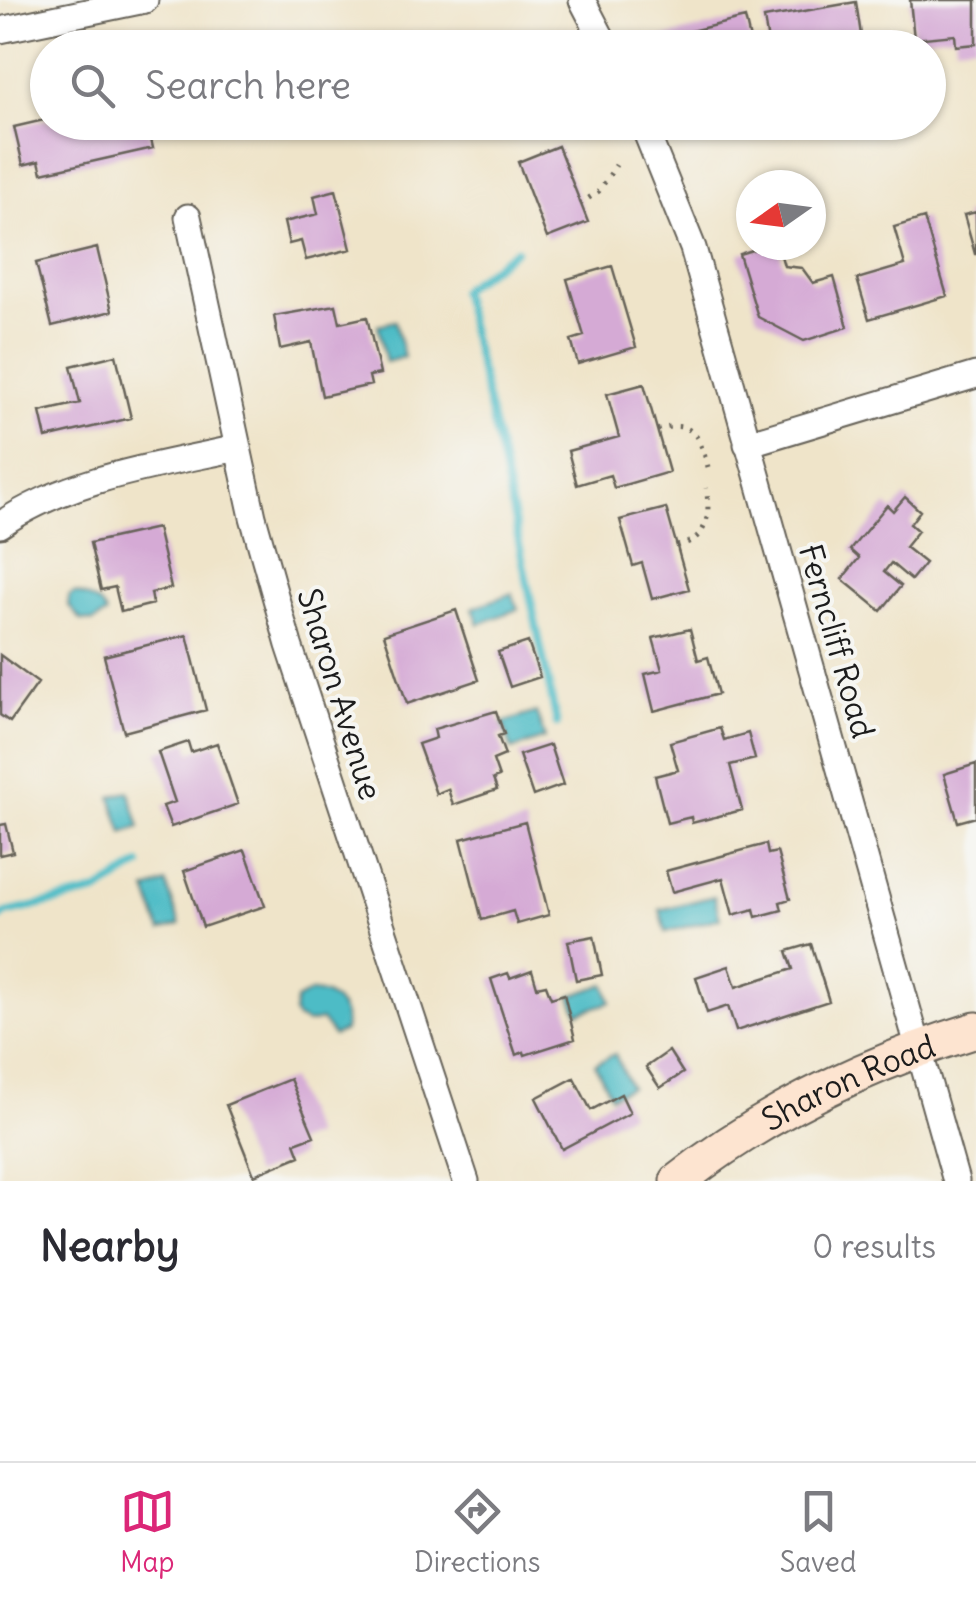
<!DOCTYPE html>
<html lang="en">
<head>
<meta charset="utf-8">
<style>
	body { margin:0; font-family:Delius,sans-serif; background:#f2f2f3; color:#2b2b33 }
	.compass { position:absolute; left:736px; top:170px; width:90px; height:90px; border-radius:50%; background:#fff; box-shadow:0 2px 8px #0004; rotate:256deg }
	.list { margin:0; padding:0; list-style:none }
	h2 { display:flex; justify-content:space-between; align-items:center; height:130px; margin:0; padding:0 40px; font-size:42px }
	h2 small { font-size:32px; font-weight:400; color:#7c7c81 }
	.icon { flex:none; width:55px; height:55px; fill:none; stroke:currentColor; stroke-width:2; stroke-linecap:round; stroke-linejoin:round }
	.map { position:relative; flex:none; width:976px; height:1181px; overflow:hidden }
	.search { position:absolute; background:#fff; box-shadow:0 2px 8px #0004; left:30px; right:30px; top:30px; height:110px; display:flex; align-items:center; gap:25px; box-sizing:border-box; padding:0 35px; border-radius:55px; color:#7c7c81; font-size:38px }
	.sheet { height:280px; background:#fff }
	nav { display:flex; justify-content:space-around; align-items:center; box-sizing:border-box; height:140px; border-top:2px solid #e1e1e2; background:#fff; font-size:28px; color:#7c7c81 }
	nav a { display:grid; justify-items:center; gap:5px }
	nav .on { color:#db2777 }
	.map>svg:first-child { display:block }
</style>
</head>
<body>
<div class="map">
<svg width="976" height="1181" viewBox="0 0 976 1181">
	<rect width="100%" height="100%" fill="#f6f6f2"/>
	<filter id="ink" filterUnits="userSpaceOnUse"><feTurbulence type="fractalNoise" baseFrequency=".01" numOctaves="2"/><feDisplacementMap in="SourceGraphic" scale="20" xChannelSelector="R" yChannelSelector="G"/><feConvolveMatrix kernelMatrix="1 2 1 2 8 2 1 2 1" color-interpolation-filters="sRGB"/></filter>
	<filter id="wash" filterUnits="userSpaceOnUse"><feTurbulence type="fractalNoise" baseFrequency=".0048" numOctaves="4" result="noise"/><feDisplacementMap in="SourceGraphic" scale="40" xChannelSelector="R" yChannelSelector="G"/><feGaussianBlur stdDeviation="2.25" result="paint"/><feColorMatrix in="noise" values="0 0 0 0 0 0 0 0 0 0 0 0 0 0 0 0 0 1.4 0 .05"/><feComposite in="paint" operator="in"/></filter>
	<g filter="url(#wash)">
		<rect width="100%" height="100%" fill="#efe4c9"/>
		<path fill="#4ebcc6" stroke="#356c71" stroke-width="2.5" d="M395,321L404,357L386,362L378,325Z
			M74,593C84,594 105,604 106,615L93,622L81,620L68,605L69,596Z
			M512,593L518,609L479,624L473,608Z
			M536,712L545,738L512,750L503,723Z
			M129,791L140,827L123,833L111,797Z
			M166,883L180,925L161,931L147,890Z
			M714,896L720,918L666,932L660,910Z
			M605,984L611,1002L578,1013L571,996Z
			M311,992C332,993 349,1009 344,1031L333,1036L321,1020L308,1023L296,1018L294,1013L296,1000Z
			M615,1054L630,1087L611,1096L595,1064Z"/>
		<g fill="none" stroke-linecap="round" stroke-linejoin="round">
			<path stroke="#4ebcc6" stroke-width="8" d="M516,250L461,290L502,462L557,724
				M0,918L6,913L97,892L140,865"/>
		</g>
		<g id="blocks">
			<path fill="#d5aad5" d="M910,0H976V44L956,46L955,35L914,39Z
				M856,2L863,48H769L764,18Z
				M745,18L752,48H664L662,38Z
				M48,119V122H147L153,148L42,173L39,161L23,165L14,127Z
				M558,146L588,222L547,238L518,162Z
				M336,190L351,249L306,260L301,241L289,244L284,222L318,214L314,196Z
				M976,212V254H975L964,215Z
				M924,218L947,296L869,319L857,279L905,265L894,227Z
				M769,245H778L784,266L802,268L813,283L834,277L848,327L804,341L758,317L739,254Z
				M97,248L112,311L52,326L36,263Z
				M612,266L636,347L578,364L571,340L584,336L567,279Z
				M336,305L340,323L367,317L380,374L369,376L371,385L322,396L311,342L280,349L274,316Z
				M116,355L131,418L46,438L40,412L80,403L71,366Z
				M644,384L669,472L614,488L610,475L577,485L568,451L619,437L607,394Z
				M905,497L920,511L910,524L918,531L905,547L925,563L911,580L891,563L884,572L901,586L881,611L842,579L859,558L850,550L887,505L893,511Z
				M666,508L689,589L652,599L642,563L633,566L620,520Z
				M157,528L171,588L151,593L153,604L121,612L115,587L101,590L90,543Z
				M456,610L479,680L407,704L384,634Z
				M690,629L698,660L708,657L718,694L654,711L645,674L662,670L653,638Z
				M187,635L206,710L124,732L104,656Z
				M528,642L540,677L510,687L498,652Z
				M0,655L38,683L10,722L0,715Z
				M496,711L504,734L498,736L505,755L493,760L499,777L493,779L497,790L453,805L448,789L436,794L418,744L436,738L434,729Z
				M720,728L724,740L748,733L755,759L730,765L742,810L692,823L691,817L667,823L655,776L678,770L670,742Z
				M188,742L191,752L217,743L238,804L171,827L163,806L175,802L158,752Z
				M550,745L563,785L533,796L519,755Z
				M976,764V817L958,822L944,774Z
				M525,822L549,915L517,924L513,911L482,920L461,839Z
				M6,824L13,852L0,855V825Z
				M766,844L768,854L777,852L790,899L780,902L782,910L756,917L754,909L733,915L723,878L672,892L666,871Z
				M245,850L265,906L203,927L184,871Z
				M594,936L602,975L576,980L568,941Z
				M811,944L829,1001L736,1031L728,1006L707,1013L696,977L729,966L736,987L793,969L787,951Z
				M532,970L537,987L546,985L551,998L564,994L575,1039L525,1055L524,1052L516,1055L491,979L508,973L510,978Z
				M669,1051L683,1073L660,1088L646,1067Z
				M574,1078L591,1110L621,1094L630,1113L562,1149L536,1098Z
				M290,1079L314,1136L295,1143L300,1156L254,1175L226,1105Z"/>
		</g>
	</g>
	<g filter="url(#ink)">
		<use href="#blocks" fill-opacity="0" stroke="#666259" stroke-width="2.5"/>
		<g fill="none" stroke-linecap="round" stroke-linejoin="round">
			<g stroke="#666259" stroke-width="29">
				<path id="street" d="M582,0L607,48
					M0,30L145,0
					M642,122L693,248L956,1181
					M188,217L253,517L289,645L466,1181
					M747,444L976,375
					M0,525C68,478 159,465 238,448"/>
			</g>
			<g stroke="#666259" stroke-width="39">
				<g id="secondary">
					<path id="s1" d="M678,1181C767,1111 868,1063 976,1030"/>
				</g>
			</g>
			<path stroke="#666259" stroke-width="5" stroke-dasharray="2.5 8" stroke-linecap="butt" d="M580,204L599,191L616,165
				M657,430C693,419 699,435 708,467
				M677,546C708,539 711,516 706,488"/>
			<use href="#street" stroke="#fff" stroke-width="25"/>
			<use href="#secondary" stroke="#fde4d0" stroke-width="35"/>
		</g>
	</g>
	<g text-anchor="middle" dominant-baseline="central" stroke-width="8" stroke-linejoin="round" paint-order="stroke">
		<g font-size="32" fill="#1c1c1c" stroke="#f6f6f2">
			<text transform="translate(837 641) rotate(74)">Ferncliff Road</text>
			<text transform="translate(340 694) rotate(73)">Sharon Avenue</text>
			<text stroke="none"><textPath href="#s1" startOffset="198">Sharon Road</textPath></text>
		</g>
	</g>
</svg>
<svg class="compass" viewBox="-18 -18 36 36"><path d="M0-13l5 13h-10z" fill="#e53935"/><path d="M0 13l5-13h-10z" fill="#7c7c81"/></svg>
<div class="search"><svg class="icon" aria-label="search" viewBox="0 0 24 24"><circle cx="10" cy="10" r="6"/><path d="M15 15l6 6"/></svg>Search here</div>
</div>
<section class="sheet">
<h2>Nearby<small>0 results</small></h2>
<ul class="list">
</ul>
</section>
<nav>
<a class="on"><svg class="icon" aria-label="map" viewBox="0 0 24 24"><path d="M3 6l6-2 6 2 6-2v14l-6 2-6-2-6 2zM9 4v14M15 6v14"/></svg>Map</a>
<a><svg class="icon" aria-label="directions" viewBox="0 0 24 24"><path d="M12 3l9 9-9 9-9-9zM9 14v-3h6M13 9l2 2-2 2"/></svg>Directions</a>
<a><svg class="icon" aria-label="saved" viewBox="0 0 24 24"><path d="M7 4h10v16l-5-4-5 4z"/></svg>Saved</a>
</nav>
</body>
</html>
